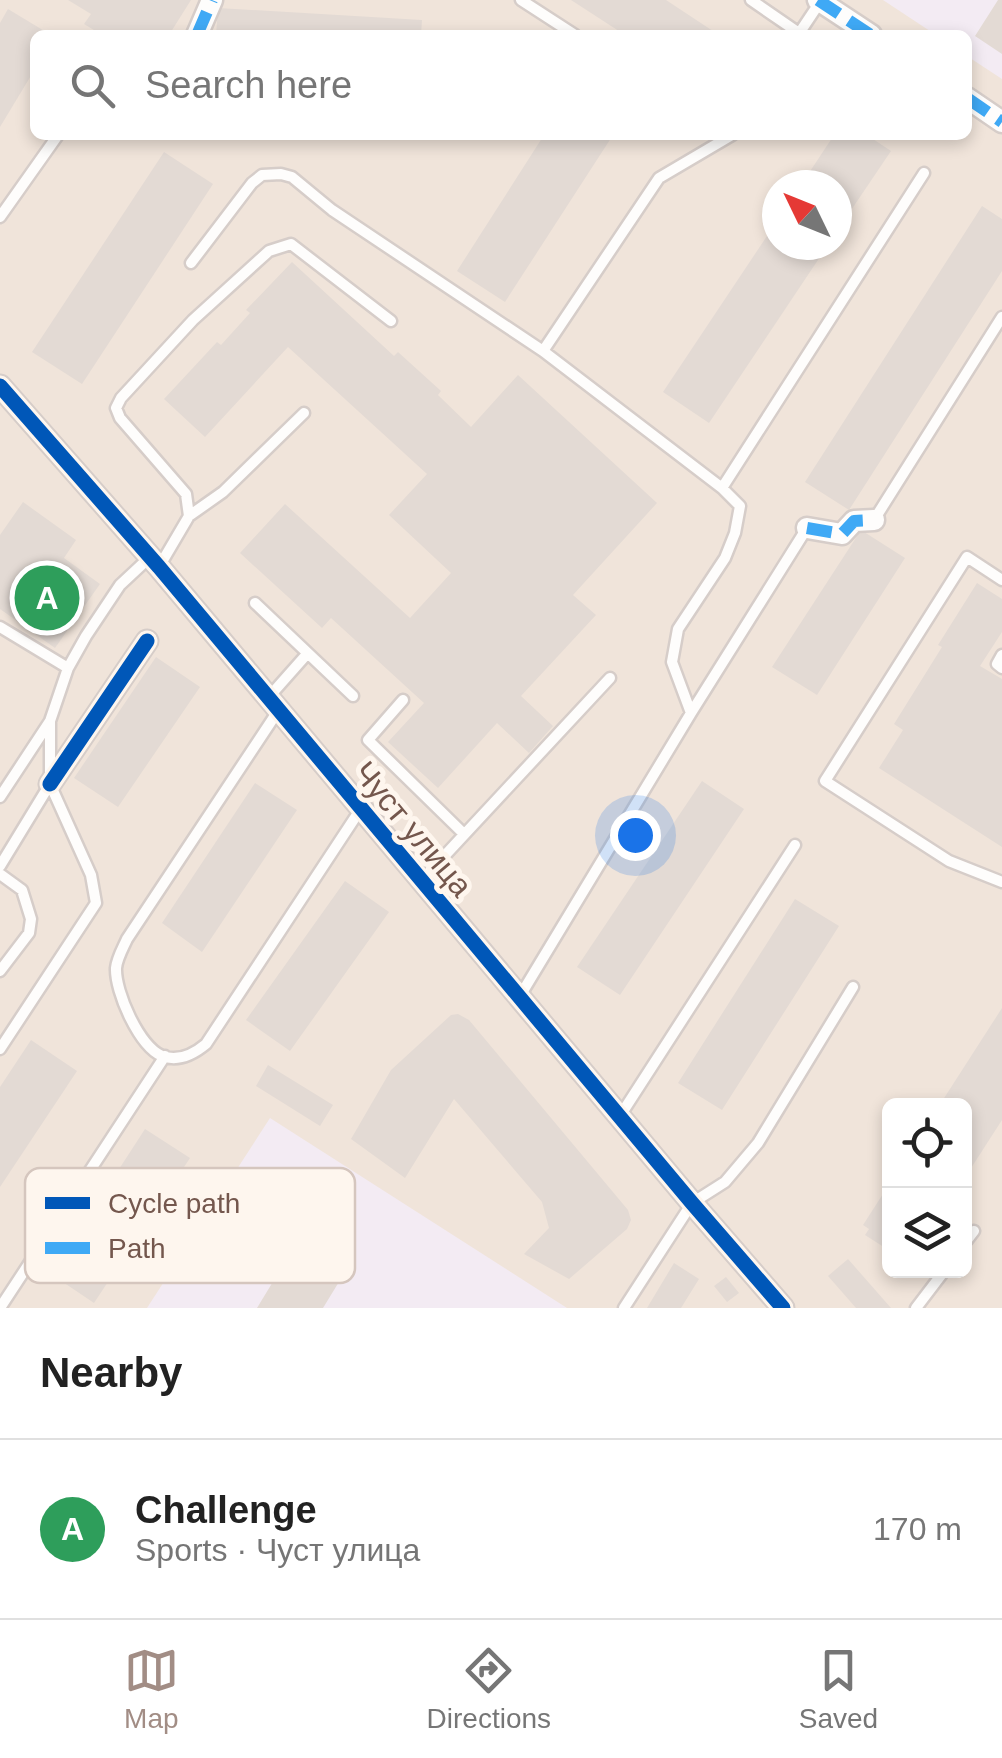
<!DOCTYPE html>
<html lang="en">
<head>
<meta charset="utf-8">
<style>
	body { margin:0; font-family:Helvetica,sans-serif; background:#f2f2f2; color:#222 }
	.controls { position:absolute; right:30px; bottom:30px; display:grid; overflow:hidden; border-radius:15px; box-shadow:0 5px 15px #0003 }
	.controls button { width:90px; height:90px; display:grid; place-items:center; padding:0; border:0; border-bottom:2px solid #e0e0e0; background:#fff; color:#222; font:50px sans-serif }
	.compass { position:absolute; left:762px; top:170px; width:90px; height:90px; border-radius:50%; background:#fff; box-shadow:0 5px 15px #0003; rotate:313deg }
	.you { position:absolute; left:635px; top:835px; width:35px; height:35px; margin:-25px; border:8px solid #fff; border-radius:50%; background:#1a73e8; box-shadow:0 0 0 15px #1a73e833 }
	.badge { display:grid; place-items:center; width:65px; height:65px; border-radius:50%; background:#a28d85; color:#fff; font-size:32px; font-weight:700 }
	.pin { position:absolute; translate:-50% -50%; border:5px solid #fff; box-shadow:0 2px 10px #0006 }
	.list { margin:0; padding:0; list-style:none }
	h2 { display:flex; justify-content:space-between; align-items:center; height:130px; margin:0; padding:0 40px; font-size:42px }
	h2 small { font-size:32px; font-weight:400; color:#767676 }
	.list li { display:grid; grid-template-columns:65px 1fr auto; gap:30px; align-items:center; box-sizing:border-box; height:180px; padding:0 40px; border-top:2px solid #e0e0e0 }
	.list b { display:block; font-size:38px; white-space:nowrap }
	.list p { margin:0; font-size:32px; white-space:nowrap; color:#767676 }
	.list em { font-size:32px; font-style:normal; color:#767676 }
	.icon { flex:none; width:55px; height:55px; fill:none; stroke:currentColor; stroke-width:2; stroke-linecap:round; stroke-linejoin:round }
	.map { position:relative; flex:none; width:1002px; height:1308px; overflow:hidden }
	.search { position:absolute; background:#fff; box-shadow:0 5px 15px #0003; left:30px; right:30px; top:30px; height:110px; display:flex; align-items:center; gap:25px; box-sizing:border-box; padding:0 35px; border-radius:15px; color:#767676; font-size:38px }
	.sheet { height:310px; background:#fff }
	nav { display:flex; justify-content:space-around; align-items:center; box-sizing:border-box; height:140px; border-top:2px solid #e0e0e0; background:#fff; font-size:28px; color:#767676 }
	nav a { display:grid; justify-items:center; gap:5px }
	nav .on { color:#a28d85 }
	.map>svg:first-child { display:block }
</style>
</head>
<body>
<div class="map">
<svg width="1002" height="1308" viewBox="0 0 1002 1308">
	<rect width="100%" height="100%" fill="#f7f2ec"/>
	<path fill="#f0e4da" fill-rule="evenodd" d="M0,0H1002V1308H0ZM35,35H967V135H35ZM777,185H837V245H777ZM890,1106H964V1270H890Z"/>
	<path fill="#f3ebf3" d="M883,0H1002V79L967,56V35H936Z
		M270,1118L567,1308H147Z"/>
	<path fill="#e3dad4" d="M68,0H191L169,35H102L84,24L91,14Z
		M571,0H666L719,35H625Z
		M998,0H1002V54L975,36Z
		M218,8L422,20L421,35H216Z
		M8,9L51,35H35V69L0,127V23Z
		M544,135H613L505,302L457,271Z
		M834,135H867L891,151L837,231V185H801Z
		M164,152L213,184L82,384L32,352Z
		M982,206L1002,219V271L849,510L805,482Z
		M777,221V245H828L709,423L663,392Z
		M292,262L394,356L398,352L441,391L438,395L471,427L518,375L657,503L573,595L596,615L521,696L553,726L529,753L497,723L438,788L388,742L424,703L331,618L322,628L240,553L285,504L410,618L451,573L389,515L427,474L288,347L205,437L164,399L217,342L221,345L250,313L246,310Z
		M23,502L76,540L64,558L100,584L55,648L0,609V535Z
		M861,530L905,558L817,695L772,667Z
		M977,583L1002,599V632L980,666L1002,679V847L879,768L903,730L894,724L942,647L938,645Z
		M156,657L200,687L118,807L74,778Z
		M702,781L744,809L620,995L577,967Z
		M255,783L297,810L202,952L162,923Z
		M345,881L389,912L290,1051L246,1020Z
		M795,899L839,926L722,1110L678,1083Z
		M1002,1008V1120L964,1179V1106H939Z
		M458,1014L469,1020L628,1210L631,1220L627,1229L569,1279L524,1254L549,1228L542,1202L454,1099L405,1178L351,1139L391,1070L451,1015Z
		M31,1040L77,1071L0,1187V1087Z
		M268,1065L333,1105L320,1126L256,1086Z
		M145,1129L190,1158L94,1303L51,1274Z
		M890,1183V1251L865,1235L869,1229L863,1225Z
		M305,1229L353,1259L323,1308H257Z
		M848,1259L891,1308H856L828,1276Z
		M674,1263L699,1279L681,1308H647Z
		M726,1277L739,1293L727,1302L714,1286Z"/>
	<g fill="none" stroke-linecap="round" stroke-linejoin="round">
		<g stroke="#d6cdc9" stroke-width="15">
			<path id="lane" d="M521,0L575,35
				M751,0L799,33
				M798,35L820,2
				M0,217L58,135
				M191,263L252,183L262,175L281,174L292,177L332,210L543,351L722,488L924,173
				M543,351L659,178L732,135
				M189,516L223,492L304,413
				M874,520L1002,317
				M159,567L189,516L186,494L120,418L116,408L121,398L193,320L269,251L291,244L391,321
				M1002,580L967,557L825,781L949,861L1002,882
				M255,603L353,696
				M0,627L68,668
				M1002,655L997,664L1002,668
				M268,698L307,654
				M403,700L368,740L464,834
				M278,711L127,939C123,948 117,958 116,968C115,992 139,1046 162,1056C178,1062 194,1054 206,1044L360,810
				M691,713L672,662L678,629L725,558L735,533L740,506L722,488
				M0,797L50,721L68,668L86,636L120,585L150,557
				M0,866L50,784
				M0,874L22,890L31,919L29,933L0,971
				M422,880L610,678
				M520,996L691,713L807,528
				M0,1049L96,903L91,875L50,784V721
				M620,1116L795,845
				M964,1244L974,1231
				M0,1308L165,1056
				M624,1308L692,1203L725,1182L758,1143L853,987
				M916,1308L945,1270"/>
		</g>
		<g stroke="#d6cdc9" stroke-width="25">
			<path id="street" d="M818,0L871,35
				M197,35L212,0
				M967,98L1002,122
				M0,386L159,567L692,1203L783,1308
				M807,528L842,534L854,521L874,520
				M50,784L147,641"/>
		</g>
		<use href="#lane" stroke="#fefdfc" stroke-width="10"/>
		<use href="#street" stroke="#fefdfc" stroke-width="20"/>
		<path stroke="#3fa9f5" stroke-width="12" stroke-dasharray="25 12" stroke-linecap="butt" d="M818,0L871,35
			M197,35L212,0
			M967,98L1002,122
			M807,528L842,534L854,521L874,520"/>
		<g stroke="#fef6ee" stroke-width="21">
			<path id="cycleway" d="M0,386L159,567L692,1203L783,1308
				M50,784L147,641"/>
		</g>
		<use href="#cycleway" stroke="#0057b8" stroke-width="15"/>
	</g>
	<g text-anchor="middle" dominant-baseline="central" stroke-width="10" stroke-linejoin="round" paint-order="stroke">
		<g font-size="32" fill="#74574d" stroke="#fef6ee">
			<text transform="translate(413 829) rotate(50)">Чуст улица</text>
		</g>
	</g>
	<rect x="25" y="1168" width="330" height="115" rx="15" fill="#fef6ee" stroke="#d5c6be" stroke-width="2.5"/>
	<rect x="45" y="1197" width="45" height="12" fill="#0057b8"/>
	<rect x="45" y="1242" width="45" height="12" fill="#3fa9f5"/>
	<g font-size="28" fill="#74574d">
		<text x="108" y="1213">Cycle path</text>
		<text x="108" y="1258">Path</text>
	</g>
</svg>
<div class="controls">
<button><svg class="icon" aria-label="locate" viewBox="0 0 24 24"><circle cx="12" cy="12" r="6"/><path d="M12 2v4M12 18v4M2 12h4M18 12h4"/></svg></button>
<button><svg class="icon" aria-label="layers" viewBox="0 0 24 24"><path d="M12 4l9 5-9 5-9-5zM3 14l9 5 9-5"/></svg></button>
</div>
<svg class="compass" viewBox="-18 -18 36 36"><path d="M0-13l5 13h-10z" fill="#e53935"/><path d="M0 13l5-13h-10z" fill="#767676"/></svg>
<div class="you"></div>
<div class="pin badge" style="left:47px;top:598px;background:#2e9e5b">A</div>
<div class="search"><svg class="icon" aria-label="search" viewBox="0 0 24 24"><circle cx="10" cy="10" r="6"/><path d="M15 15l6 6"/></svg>Search here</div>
</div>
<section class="sheet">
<h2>Nearby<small></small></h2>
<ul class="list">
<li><span class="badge" style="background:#2e9e5b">A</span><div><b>Challenge</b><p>Sports · Чуст улица</p></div><em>170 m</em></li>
</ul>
</section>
<nav>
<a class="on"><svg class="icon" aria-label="map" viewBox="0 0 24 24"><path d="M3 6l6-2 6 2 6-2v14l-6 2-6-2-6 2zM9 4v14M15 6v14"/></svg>Map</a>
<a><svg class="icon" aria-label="directions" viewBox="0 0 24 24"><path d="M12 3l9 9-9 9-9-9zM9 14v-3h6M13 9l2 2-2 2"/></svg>Directions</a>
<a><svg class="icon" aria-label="saved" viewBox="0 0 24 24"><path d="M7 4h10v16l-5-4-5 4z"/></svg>Saved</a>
</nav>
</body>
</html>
